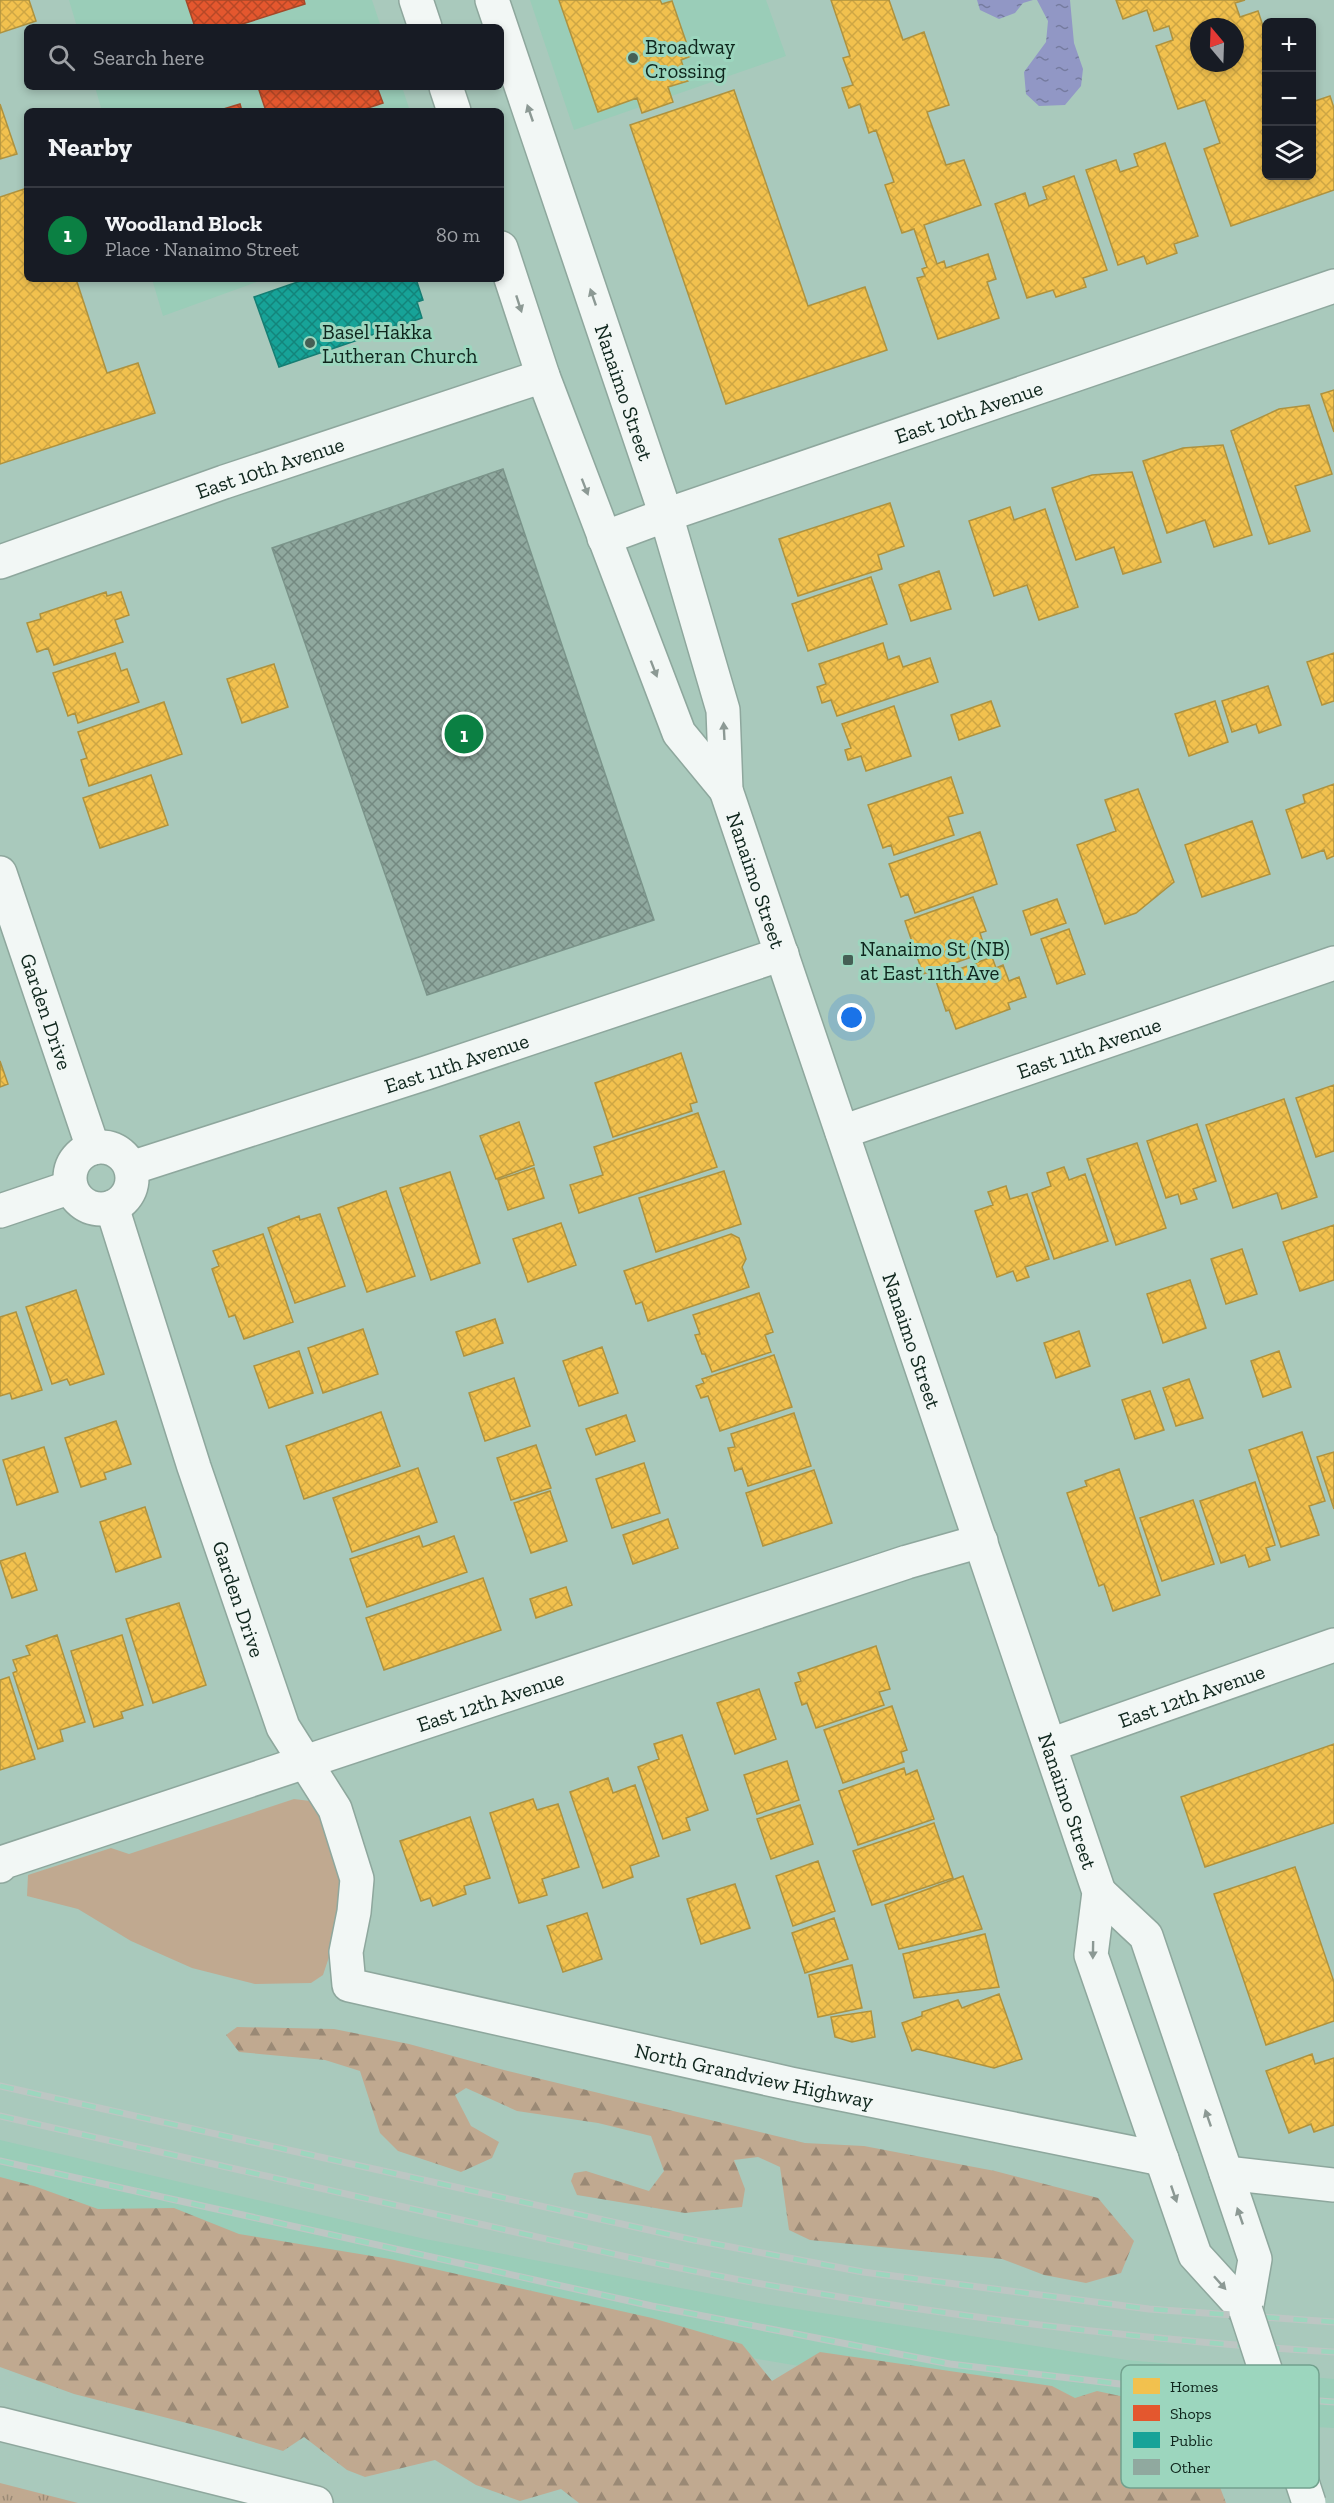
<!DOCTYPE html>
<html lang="en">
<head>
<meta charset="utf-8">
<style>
	body { margin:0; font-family:"Zilla Slab",serif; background:#20242c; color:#f1f3f6 }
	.controls { position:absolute; right:18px; top:18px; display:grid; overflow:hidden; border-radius:9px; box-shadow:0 3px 9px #0003 }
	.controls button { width:54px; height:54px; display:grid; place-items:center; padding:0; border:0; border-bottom:2px solid #363941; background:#171b24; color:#f1f3f6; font:30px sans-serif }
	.compass { position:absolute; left:1190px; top:18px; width:54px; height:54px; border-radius:50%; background:#171b24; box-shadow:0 3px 9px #0003; rotate:341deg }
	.you { position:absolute; left:852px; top:1018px; width:21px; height:21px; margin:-15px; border:4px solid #fff; border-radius:50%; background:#1a73e8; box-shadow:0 0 0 9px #1a73e833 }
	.badge { display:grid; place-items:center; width:39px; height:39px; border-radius:50%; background:#0b8043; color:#fff; font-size:20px; font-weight:700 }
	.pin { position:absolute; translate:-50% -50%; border:3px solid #fff; box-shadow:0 2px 6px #0006 }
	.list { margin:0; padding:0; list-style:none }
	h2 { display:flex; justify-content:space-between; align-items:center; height:78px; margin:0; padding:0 24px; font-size:26px }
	h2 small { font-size:20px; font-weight:400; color:#9ea1a6 }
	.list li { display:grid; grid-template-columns:39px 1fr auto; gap:18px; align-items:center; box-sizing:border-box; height:96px; padding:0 24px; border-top:2px solid #363941 }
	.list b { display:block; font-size:22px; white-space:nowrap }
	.list p { margin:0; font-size:20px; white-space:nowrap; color:#9ea1a6 }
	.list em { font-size:20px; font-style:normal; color:#9ea1a6 }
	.icon { flex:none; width:33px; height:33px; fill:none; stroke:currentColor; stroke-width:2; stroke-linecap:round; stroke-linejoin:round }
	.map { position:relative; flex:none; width:1334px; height:2503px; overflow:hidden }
	.search { position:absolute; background:#171b24; box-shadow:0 3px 9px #0003; left:24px; top:24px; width:480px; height:66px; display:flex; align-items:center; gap:15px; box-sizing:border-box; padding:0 21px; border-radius:9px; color:#9ea1a6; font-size:22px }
	.panel { position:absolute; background:#171b24; box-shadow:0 3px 9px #0003; left:24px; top:108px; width:480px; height:174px; border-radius:9px }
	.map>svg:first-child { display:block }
</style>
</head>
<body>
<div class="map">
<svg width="1334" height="2503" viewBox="0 0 1334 2503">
	<defs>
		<pattern id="forest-firs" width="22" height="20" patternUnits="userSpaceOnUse" patternTransform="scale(1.5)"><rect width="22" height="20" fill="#c0a990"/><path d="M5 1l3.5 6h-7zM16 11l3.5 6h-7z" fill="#9a8975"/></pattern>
		<pattern id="park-tufts" width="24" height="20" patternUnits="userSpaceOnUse" patternTransform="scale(1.5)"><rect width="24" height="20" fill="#c0a990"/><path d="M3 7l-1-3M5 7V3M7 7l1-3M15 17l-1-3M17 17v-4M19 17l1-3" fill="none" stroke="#9a8975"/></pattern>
		<pattern id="water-ripples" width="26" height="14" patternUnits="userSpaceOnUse" patternTransform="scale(1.5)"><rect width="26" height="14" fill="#9197c5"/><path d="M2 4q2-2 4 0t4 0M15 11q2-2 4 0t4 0" fill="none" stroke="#757b9f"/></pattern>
		<pattern id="homes-cross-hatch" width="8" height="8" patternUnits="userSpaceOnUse" patternTransform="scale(1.5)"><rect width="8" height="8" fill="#f2c14e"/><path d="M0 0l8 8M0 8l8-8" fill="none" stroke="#cea644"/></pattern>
		<pattern id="shops-cross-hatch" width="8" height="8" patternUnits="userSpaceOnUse" patternTransform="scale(1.5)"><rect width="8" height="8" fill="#e4572e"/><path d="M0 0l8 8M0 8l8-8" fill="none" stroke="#b74827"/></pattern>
		<pattern id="public-cross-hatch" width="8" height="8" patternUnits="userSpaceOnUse" patternTransform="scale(1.5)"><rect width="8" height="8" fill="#17a398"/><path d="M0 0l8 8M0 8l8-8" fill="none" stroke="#13857b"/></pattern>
		<pattern id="building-cross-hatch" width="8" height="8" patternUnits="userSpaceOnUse" patternTransform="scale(1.5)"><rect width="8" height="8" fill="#90a99f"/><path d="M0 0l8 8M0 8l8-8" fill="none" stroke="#748981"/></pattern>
	</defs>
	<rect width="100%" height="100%" fill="#a9c9bc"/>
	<path fill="#9acdb8" d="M69,0H372L381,27H77Z
		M530,0H766L786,56L574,130Z
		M95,87H402L410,111H102Z
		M152,279H265L163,316Z
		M0,2140L425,2239L764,2304L1127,2360L1334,2379V2428L1134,2417L1008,2401L573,2328L0,2198Z"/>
	<path fill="#c0a990" d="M294,1799L310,1801L322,1807L339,1841L346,1906L323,1975L311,1983L255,1984L192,1968L131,1941L78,1909L27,1896L28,1875L111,1848L129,1854Z"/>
	<path fill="url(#forest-firs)" d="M237,2027L334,2029L409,2044L504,2070L805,2143L864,2146L995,2171L1098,2198L1134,2241L1121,2273L1086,2283L1044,2275L1002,2259L810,2240L789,2230L780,2167L758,2157L734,2160L745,2189L742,2207L685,2213L577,2195L571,2181L574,2173L586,2171L649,2191L664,2171L651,2136L598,2123L517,2111L466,2088L455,2095L471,2126L499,2142L492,2158L461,2172L398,2151L380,2133L360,2071L325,2060L239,2052L226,2035Z
		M0,2177L34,2186L98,2209L174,2208L239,2234L390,2259L652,2318L742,2344L772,2381L820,2352L1052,2386L1075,2398L1097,2391L1185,2410L1210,2443L1213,2469L1226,2503H579L561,2489L520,2501L476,2485L435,2460L365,2477L347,2470L304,2437L283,2451L214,2430L74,2394L0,2367Z"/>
	<path fill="url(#park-tufts)" d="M0,2483L78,2503H0Z"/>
	<path fill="url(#water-ripples)" d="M977,0H1033L1023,3L1015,13L999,19L980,10Z
		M1037,0H1070L1074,43L1083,69L1081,86L1065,105L1039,106L1026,94L1024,72L1046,42L1048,21Z"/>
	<path fill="url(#homes-cross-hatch)" stroke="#ae923f" stroke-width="1.5" fill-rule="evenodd" d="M0,0H29L36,21L0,33Z
		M559,0H660L662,4L672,1L691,56L681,60L688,81L668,87L673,102L642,113L637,98L598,112Z
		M831,0H889L903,40L924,32L949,105L927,112L946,165L964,160L981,205L924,225L937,264L944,261L946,268L988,254L996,279L987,282L999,318L938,339L917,278L925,276L922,269L927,267L914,229L902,233L885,185L894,182L876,130L869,133L860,104L849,108L842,88L853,85L843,58L850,56Z
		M1116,0H1245L1235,3L1240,17L1258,11L1266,35V176H1312V102L1330,96L1334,108V190L1231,226L1204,149L1220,143L1205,100L1178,109L1156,46L1173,40L1169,26L1154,31L1147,10L1123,19ZM1199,27H1235V63H1199Z
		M734,90L808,306L865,287L887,350L726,404L630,125Z
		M0,104L17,154L0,159Z
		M1165,143L1198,236L1174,244L1177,253L1147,264L1144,256L1118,265L1086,170L1116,160L1120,172L1138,166L1134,154Z
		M1074,176L1107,270L1083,278L1086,287L1056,297L1053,290L1027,298L995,204L1025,193L1029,206L1047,199L1043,187Z
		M27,188V279H76L107,373L138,363L155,413L0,464V197Z
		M1334,390V432L1321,394Z
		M1309,405L1332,474L1295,486L1310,531L1269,544L1231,431L1279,409Z
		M1223,445L1252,535L1214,547L1205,520L1167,533L1143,461L1183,448Z
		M1132,472L1161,562L1123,574L1114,547L1076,560L1052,488L1092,475Z
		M890,503L904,546L878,555L882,569L798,596L779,539Z
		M1010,507L1014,520L1045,509L1078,607L1039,620L1027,585L994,596L969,521Z
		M939,571L951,609L911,621L899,585Z
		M871,577L887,624L808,651L792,604Z
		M106,592L107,596L121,592L129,615L115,620L123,642L54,665L48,648L37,652L27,623L41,619L40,614Z
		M883,643L888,660L899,656L903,667L930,658L938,682L837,716L831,700L822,703L817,687L826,684L819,664Z
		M115,653L121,671L127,669L139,702L78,723L75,713L68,716L53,673Z
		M1334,653V701L1322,705L1307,662Z
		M274,664L288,707L242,723L227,679Z
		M1268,686L1281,725L1259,733L1256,724L1232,732L1222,701Z
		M991,701L1000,726L959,740L951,715Z
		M1215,701L1228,742L1189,756L1175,714Z
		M164,702L182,754L89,786L81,760L87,758L78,732Z
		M894,706L911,756L866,771L861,756L848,760L845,750L851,748L842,724Z
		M151,775L168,825L100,848L83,798Z
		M951,777L963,813L948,817L954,835L894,855L891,845L883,848L868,805Z
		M1334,784V856L1327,859L1324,850L1302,858L1286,810L1305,803L1303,795Z
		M1138,789L1174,882L1136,913L1105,924L1077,845L1116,831L1105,800Z
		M1252,821L1270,874L1202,897L1185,845Z
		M980,832L997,884L915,913L908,894L901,897L889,864Z
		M973,897L986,931L980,933L986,952L923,974L905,921Z
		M1057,899L1066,923L1031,935L1023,911Z
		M1069,929L1085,974L1057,984L1041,939Z
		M992,957L996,968L1003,965L1009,981L1019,977L1026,997L1008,1003L1010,1009L956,1029L949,1010L946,1011L935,978Z
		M681,1053L697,1102L690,1104L692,1111L613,1137L595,1083Z
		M0,1061L8,1084L0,1087Z
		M1334,1085V1151L1316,1157L1296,1098Z
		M1284,1099L1317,1197L1282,1209L1277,1193L1233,1208L1206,1125Z
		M698,1113L717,1167L579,1213L570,1185L603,1175L594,1147Z
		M519,1122L534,1165L496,1179L480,1136Z
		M1197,1124L1216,1181L1193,1189L1197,1199L1181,1204L1178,1194L1166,1198L1147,1141Z
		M1137,1143L1166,1228L1116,1245L1087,1159Z
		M1064,1167L1069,1180L1085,1174L1108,1241L1054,1259L1032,1193L1051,1186L1047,1173Z
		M534,1168L544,1198L508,1210L498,1180Z
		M724,1171L741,1224L656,1252L639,1198Z
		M450,1172L480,1263L431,1280L400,1188Z
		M1006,1186L1010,1199L1027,1194L1049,1259L1025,1267L1029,1277L1017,1281L1013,1271L997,1277L975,1211L993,1205L988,1192Z
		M386,1191L415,1276L367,1292L338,1208Z
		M320,1214L345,1286L295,1303L268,1228L299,1216L300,1220Z
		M561,1223L576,1265L528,1282L513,1239Z
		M1334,1225V1280L1300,1291L1283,1242Z
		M263,1234L293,1322L244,1339L235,1315L229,1317L212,1269L219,1266L213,1251Z
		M731,1234L739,1238L746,1259L742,1267L749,1287L648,1321L642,1302L636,1304L624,1271Z
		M1242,1249L1257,1294L1226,1304L1211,1259Z
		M1190,1280L1206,1328L1163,1343L1147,1294Z
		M76,1290L104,1374L70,1385L67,1379L52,1384L26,1307Z
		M759,1293L773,1332L765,1335L771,1352L712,1372L705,1354H702L695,1335L700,1334L693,1315Z
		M16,1312L42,1390L12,1399L10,1393L0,1396V1317Z
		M495,1319L503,1343L464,1356L456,1332Z
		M363,1329L378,1374L323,1393L308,1348Z
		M1079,1331L1090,1366L1056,1378L1044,1343Z
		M602,1347L618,1393L579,1406L563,1361Z
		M299,1351L313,1393L269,1408L254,1366Z
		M1279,1351L1291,1387L1263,1397L1251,1361Z
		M774,1355L792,1407L720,1431L708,1396L701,1398L696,1386L704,1383L702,1379Z
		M514,1378L530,1426L485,1441L469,1393Z
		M1189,1379L1203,1418L1176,1426L1163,1388Z
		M1150,1391L1164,1430L1135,1439L1122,1400Z
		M381,1412L400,1466L304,1499L286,1446Z
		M794,1413L811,1466L748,1486L742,1468L735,1471L728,1448L735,1447L731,1434Z
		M626,1415L635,1441L596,1455L586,1429Z
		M116,1421L131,1464L104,1473L106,1479L81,1487L65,1438Z
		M1302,1432L1325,1501L1309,1506L1319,1535L1281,1547L1249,1450Z
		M536,1445L551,1488L511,1500L497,1458Z
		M44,1447L58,1492L17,1505L3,1460Z
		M1334,1452V1509L1317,1457Z
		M644,1463L660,1513L612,1528L596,1479Z
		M418,1468L437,1522L352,1552L333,1498Z
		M1119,1469L1160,1595L1113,1611L1104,1584L1099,1586L1067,1493L1087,1486L1085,1481Z
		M814,1470L832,1523L763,1546L746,1493Z
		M1255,1482L1275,1545L1266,1548L1270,1560L1249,1567L1245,1555L1221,1563L1200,1501Z
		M550,1491L567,1541L531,1553L514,1503Z
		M1193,1500L1214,1564L1162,1581L1140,1518Z
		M145,1507L161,1557L116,1572L100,1522Z
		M668,1519L678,1548L633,1564L623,1535Z
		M419,1536L423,1547L454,1536L467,1572L367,1607L350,1559Z
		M25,1553L37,1590L12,1598L0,1561Z
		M483,1578L501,1630L384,1670L366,1618Z
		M566,1587L572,1605L536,1618L530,1599Z
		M179,1603L206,1685L153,1703L126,1619Z
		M57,1635L85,1722L60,1730L63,1741L38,1749L13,1673L17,1671L13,1660L30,1655L26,1646Z
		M122,1635L143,1705L121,1712L123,1718L94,1727L71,1651Z
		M876,1646L890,1689L879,1692L884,1705L816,1728L807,1703L802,1705L795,1683L801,1681L798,1673Z
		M9,1677L35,1759L0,1770V1680Z
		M759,1689L776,1739L735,1754L717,1703Z
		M892,1706L907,1750L901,1752L904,1762L843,1783L824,1730Z
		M682,1735L708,1810L686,1818L690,1830L663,1839L638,1767L659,1759L654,1744Z
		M1334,1744V1823L1205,1867L1181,1797Z
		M787,1761L799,1800L757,1814L744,1775Z
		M904,1768L906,1775L917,1770L934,1819L858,1845L839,1791Z
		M608,1778L613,1793L635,1785L659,1856L630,1866L633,1877L603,1888L570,1792Z
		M533,1799L537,1810L558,1804L579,1867L542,1879L547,1895L519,1903L490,1813Z
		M800,1805L813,1844L771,1859L757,1819Z
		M470,1817L490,1878L464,1886L466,1894L433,1906L430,1898L421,1901L400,1841Z
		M934,1823L953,1878L872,1905L853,1851Z
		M818,1861L835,1911L793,1926L776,1876Z
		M1295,1867L1334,1982V2021L1266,2045L1214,1894Z
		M963,1876L982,1929L899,1949L885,1905Z
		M735,1884L750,1928L701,1944L687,1899Z
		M587,1913L602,1959L563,1972L547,1926Z
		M834,1918L848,1959L805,1973L792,1933Z
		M985,1934L999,1987L914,1998L903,1954Z
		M852,1965L862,2008L818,2017L809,1975Z
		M999,1994L1022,2059L994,2068L917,2049L912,2051L902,2023L922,2016V2012L958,2000L962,2008Z
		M871,2011L875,2037L852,2042L835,2037L831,2017Z
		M1312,2054L1315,2064L1334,2058V2125L1314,2132L1311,2124L1289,2133L1266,2071Z"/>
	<path fill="url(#shops-cross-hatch)" stroke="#a44829" stroke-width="1.5" d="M186,0H304L305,4L233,27H195Z
		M258,87H377L383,103L359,111H266Z
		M240,104L242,111H217Z"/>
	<path fill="url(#public-cross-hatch)" stroke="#157e73" stroke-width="1.5" d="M306,279H416L423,300L417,302L422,318L279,367L254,297Z"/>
	<path fill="url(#building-cross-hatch)" stroke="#7b948a" stroke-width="1.5" d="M503,469L654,920L427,995L272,548Z"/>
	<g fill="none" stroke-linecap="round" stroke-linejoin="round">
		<g stroke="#8ea79d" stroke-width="36">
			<g id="minor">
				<path id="s1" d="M604,538L666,515L1334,286"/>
				<path id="s2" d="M0,562L224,482L543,376"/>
				<path id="s3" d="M0,873L93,1148"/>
				<path id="s4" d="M842,1132L1334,963"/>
				<circle cx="101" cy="1178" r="31"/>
				<path id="s5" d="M131,1168L426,1073L782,954"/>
				<path id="s6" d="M112,1207L194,1467L283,1727L335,1809L357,1879L354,1912L346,1952L349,1985L791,2084L1162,2159"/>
				<path d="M0,1211L71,1187"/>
				<path id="s7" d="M1050,1745L1334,1645"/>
				<path id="s8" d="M0,1866L4,1862L907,1562L981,1541"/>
				<path d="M1226,2173L1334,2185"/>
			</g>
		</g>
		<g stroke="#8ea79d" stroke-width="36">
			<path id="tertiary" d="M0,2424L316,2503"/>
		</g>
		<g stroke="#8ea79d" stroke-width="36">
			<g id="secondary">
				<path d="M416,0L425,27"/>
				<path id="s9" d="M492,0L666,515L723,710L726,790L1099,1892L1091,1955L1195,2255L1246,2311"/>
				<path d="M446,87L454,111"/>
				<path d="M501,248L543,376L679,733L726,790"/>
				<path d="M1099,1892L1146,1936L1255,2259L1246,2311"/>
			</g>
		</g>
		<use href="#minor" stroke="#f2f7f5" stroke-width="33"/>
		<use href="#tertiary" stroke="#f2f7f5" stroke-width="33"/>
		<use href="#secondary" stroke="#f2f7f5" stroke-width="33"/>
		<g stroke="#bdc6c3" stroke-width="7">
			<path id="rail" d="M0,2086L694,2240L863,2272L1149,2309L1334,2322
				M0,2116C155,2151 310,2186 466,2221C570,2244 674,2269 779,2287C963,2318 1148,2341 1334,2352
				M0,2161L652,2306L950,2364L1188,2392L1334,2402"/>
		</g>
		<use href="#rail" stroke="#9cd6be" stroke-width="4.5" stroke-dasharray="14" stroke-linecap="butt"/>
		<g stroke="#8ea79d" stroke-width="36" stroke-linecap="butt">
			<path id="secondary-bridge" d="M1246,2311L1309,2503"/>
		</g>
		<use href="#secondary-bridge" stroke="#f2f7f5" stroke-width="33"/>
	</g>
	<defs><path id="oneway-solid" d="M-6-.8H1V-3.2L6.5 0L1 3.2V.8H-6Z" transform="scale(1.5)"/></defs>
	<g fill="#8c9994">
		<use href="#oneway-solid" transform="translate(530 113) rotate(-109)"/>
		<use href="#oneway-solid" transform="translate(593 297) rotate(-109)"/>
		<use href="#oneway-solid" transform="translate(519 304) rotate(72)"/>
		<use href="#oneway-solid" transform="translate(585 487) rotate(69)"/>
		<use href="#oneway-solid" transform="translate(654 669) rotate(69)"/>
		<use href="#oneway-solid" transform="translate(724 731) rotate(-93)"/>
		<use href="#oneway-solid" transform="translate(1093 1950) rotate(91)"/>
		<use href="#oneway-solid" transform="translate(1208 2118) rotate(-109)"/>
		<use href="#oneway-solid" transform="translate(1174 2194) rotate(71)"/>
		<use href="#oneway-solid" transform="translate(1240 2216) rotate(-109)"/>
		<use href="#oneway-solid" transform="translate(1220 2283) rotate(48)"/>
	</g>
	<g fill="#455f55" stroke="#9cd6be" stroke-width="2">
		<circle cx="633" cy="58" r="6"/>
		<circle cx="310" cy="343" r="6"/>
		<rect x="842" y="954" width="12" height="12" rx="3"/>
	</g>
	<g text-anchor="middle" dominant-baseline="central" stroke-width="6" stroke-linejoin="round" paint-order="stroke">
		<g font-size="21" fill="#0f261d" stroke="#9cd6be" text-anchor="start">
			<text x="645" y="46">Broadway<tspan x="645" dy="24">Crossing</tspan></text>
			<text x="322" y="331">Basel Hakka<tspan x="322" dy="24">Lutheran Church</tspan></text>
			<text x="860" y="948">Nanaimo St (NB)<tspan x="860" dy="24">at East 11th Ave</tspan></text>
		</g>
		<g font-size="21" fill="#0f261d" stroke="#9cd6be">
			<text stroke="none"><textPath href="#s9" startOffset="414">Nanaimo Street</textPath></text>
			<text stroke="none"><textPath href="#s1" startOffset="386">East 10th Avenue</textPath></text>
			<text stroke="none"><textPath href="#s2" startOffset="286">East 10th Avenue</textPath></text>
			<text stroke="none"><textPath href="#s9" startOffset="922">Nanaimo Street</textPath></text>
			<text stroke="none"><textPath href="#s3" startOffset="146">Garden Drive</textPath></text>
			<text stroke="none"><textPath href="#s4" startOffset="261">East 11th Avenue</textPath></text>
			<text stroke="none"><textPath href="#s5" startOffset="342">East 11th Avenue</textPath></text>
			<text stroke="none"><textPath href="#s9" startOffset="1408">Nanaimo Street</textPath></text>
			<text stroke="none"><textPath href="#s6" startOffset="412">Garden Drive</textPath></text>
			<text stroke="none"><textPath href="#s7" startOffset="150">East 12th Avenue</textPath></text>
			<text stroke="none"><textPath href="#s8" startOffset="518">East 12th Avenue</textPath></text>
			<text stroke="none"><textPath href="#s9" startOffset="1894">Nanaimo Street</textPath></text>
			<text stroke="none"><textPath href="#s6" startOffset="1240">North Grandview Highway</textPath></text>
		</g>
	</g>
	<rect x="1121" y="2365" width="198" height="123" rx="9" fill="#9cd6be" stroke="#72a18e" stroke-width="1.5"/>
	<rect x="1133" y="2378" width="27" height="16" fill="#f2c14e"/>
	<rect x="1133" y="2405" width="27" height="16" fill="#e4572e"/>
	<rect x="1133" y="2432" width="27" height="16" fill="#17a398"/>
	<rect x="1133" y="2459" width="27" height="16" fill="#90a99f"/>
	<g font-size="16" fill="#0f261d">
		<text x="1170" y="2392">Homes</text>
		<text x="1170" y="2419">Shops</text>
		<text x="1170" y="2446">Public</text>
		<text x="1170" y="2473">Other</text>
	</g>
</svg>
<div class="controls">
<button>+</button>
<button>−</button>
<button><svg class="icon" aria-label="layers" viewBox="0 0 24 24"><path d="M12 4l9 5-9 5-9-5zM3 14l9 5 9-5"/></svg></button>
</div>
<svg class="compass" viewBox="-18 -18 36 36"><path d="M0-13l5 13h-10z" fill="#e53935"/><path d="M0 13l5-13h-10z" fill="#9ea1a6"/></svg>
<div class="you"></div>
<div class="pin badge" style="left:464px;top:734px">1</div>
<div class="search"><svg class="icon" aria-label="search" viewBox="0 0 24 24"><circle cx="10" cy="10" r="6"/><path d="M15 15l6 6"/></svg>Search here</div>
<section class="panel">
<h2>Nearby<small></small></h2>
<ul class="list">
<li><span class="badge">1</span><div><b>Woodland Block</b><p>Place · Nanaimo Street</p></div><em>80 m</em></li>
</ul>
</section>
</div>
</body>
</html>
